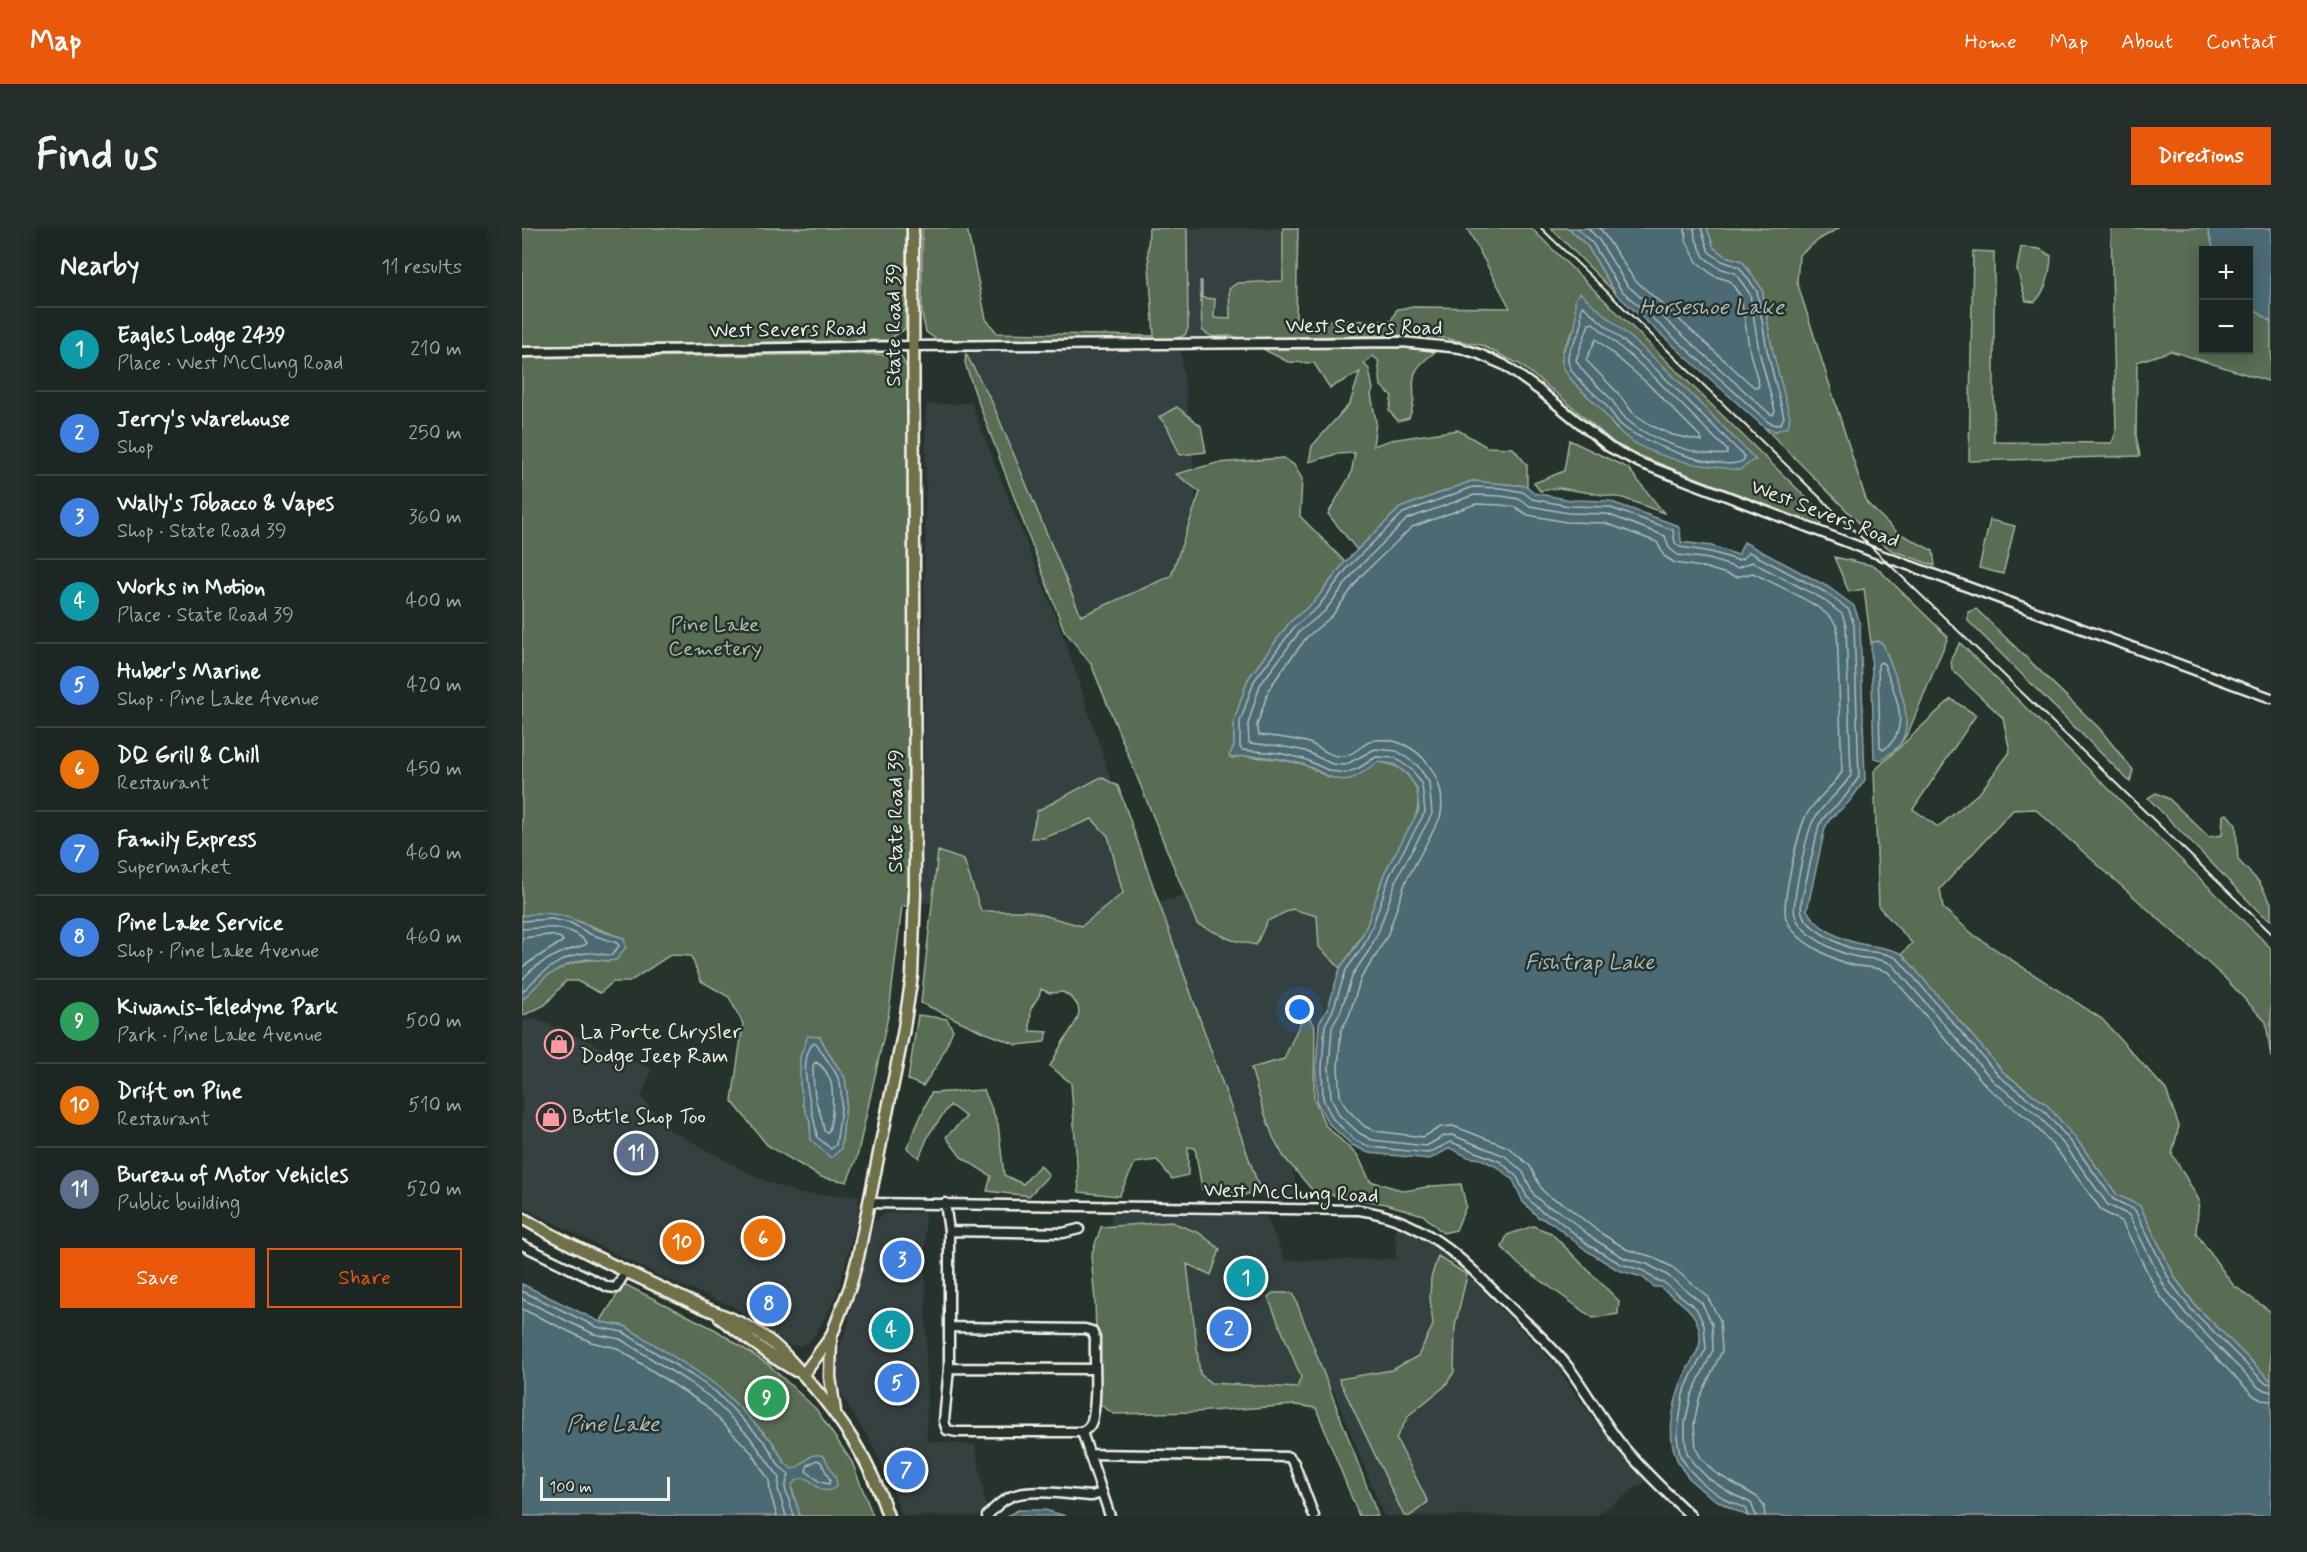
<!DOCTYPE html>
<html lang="en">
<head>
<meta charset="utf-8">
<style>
	body { margin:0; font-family:Mynerve,sans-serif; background:#252e2a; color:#f1f3f6 }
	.controls { position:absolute; right:18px; top:18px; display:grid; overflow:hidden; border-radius:0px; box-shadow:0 3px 15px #0003 }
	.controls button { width:54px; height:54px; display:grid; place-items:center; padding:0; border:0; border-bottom:2px solid #3a4340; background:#1c2622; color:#f1f3f6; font:30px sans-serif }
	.scale { position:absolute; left:18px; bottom:15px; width:130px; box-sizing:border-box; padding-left:6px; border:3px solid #f4f1e8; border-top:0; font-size:16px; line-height:21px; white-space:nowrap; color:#f4f1e8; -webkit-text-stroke:4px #26332d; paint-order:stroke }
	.you { position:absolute; left:778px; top:782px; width:21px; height:21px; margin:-15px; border:4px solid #fff; border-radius:50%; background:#1a73e8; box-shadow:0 0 0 9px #1a73e833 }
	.badge { display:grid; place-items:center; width:39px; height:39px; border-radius:50%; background:#ea580c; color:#fff; font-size:20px; font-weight:700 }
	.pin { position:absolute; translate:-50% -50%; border:3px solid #fff; box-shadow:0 2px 6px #0006 }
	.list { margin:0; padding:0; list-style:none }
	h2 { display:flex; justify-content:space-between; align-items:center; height:78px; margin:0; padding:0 24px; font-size:26px }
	h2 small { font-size:20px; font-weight:400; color:#a0a5a5 }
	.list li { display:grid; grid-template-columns:39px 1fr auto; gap:18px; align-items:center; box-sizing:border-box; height:84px; padding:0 24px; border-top:2px solid #3a4340 }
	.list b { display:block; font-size:22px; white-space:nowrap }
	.list p { margin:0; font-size:20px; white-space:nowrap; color:#a0a5a5 }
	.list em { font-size:20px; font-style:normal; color:#a0a5a5 }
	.actions { display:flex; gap:12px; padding:18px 24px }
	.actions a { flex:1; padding:14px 0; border:2px solid #ea580c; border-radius:0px; text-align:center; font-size:21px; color:#ea580c }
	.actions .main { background:#ea580c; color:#fff }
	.map { position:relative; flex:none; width:1749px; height:1288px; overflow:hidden; border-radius:0px }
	header { display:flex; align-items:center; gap:36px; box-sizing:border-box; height:84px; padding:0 30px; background:#ea580c; color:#fff }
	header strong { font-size:28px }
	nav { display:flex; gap:33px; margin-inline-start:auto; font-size:21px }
	.intro { display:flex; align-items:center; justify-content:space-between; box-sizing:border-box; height:144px; padding:0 36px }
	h1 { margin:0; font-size:42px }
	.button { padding:15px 27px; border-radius:0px; background:#ea580c; color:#fff; font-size:21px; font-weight:700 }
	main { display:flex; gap:36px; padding:0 36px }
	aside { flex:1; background:#1c2622; border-radius:0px; box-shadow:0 3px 15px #0003 }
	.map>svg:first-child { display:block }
</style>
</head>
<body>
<header>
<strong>Map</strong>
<nav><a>Home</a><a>Map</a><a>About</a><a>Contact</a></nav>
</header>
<div class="intro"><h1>Find us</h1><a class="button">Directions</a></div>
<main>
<aside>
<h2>Nearby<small>11 results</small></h2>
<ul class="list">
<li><span class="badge" style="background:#0f9aa8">1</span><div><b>Eagles Lodge 2439</b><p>Place · West McClung Road</p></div><em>210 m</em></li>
<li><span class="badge" style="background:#3f7fe0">2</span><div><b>Jerry's Warehouse</b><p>Shop</p></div><em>250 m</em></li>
<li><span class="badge" style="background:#3f7fe0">3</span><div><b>Wally's Tobacco &amp; Vapes</b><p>Shop · State Road 39</p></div><em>360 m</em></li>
<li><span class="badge" style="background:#0f9aa8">4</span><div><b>Works in Motion</b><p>Place · State Road 39</p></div><em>400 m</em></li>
<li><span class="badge" style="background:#3f7fe0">5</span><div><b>Huber's Marine</b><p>Shop · Pine Lake Avenue</p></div><em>420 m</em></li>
<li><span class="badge" style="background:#e8710a">6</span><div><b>DQ Grill &amp; Chill</b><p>Restaurant</p></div><em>450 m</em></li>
<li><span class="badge" style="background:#3f7fe0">7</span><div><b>Family Express</b><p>Supermarket</p></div><em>460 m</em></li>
<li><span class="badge" style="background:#3f7fe0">8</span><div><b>Pine Lake Service</b><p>Shop · Pine Lake Avenue</p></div><em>460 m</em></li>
<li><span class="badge" style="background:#2e9e5b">9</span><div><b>Kiwanis-Teledyne Park</b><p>Park · Pine Lake Avenue</p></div><em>500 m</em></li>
<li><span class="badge" style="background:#e8710a">10</span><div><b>Drift on Pine</b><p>Restaurant</p></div><em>510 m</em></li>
<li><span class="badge" style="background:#5c6f8a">11</span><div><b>Bureau of Motor Vehicles</b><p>Public building</p></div><em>520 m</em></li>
</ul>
<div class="actions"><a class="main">Save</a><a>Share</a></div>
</aside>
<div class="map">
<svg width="1749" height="1288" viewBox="0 0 1749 1288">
	<rect width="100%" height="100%" fill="#26332d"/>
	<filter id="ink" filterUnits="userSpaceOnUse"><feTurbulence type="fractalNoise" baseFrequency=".0167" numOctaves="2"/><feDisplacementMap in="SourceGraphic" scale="12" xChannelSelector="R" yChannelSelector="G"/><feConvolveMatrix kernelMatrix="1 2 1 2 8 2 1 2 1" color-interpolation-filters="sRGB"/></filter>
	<g filter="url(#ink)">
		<path fill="#363f3f" d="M627,0H776L772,109L632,111L626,23Z
			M659,122L673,250V337L552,393L440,125Z
			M449,175L545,418L619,644L572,699L400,674L404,177Z
			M756,646L837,714L818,740L806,780L797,795L737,851L771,944L777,972H741L629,676Z
			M12,790L130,841L119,869L148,902L236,950L277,966L337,968L335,991L314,1069L291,1110L286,1115L278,1118H269L212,1079L140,1049L0,979V793Z
			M403,984L405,1213L453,1217L464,1279L456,1288H380L368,1254L348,1212L329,1183L316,1159L315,1148L316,1123L328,1092L326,1091L337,1057L341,1027L353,993L363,985Z
			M589,986L744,987L763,1033L874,1031L873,996L892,1004L920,1021L1034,1137L1073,1194L1124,1253L1073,1288H862L812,1163L793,1168L592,1164Z"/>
		<path fill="#586d52" stroke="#a6af9d" stroke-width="1.5" fill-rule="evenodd" d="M0,0H384L383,101L366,112L0,119Z
			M400,0H445L464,91L475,105L632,108L626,23L627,0H665L666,100L663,107L653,111L429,113L414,111L404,104L400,86Z
			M761,0H776L774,92L869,93L875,81L892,79L988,80L945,0H1009L1301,286L1298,298L1098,220L1039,169L997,136L959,117L917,109L878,107L718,110C702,103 695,116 680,102L678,53H680V70L693,71L692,90L708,91L707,61L715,55L761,53ZM1053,99L1141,138L1233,232L1094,201L1077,178L1060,163L1041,122Z
			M1029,0H1047L1066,19L1094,66Z
			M1185,0H1317L1298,11L1277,27L1275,54L1345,275L1375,304L1411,323L1413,338L1369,322L1346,304L1243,200L1254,203L1250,120L1240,61L1220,33L1203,28L1192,20Z
			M1589,0H1685L1692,22H1682V122H1726L1727,77L1749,94V154L1649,123L1615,134L1614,207L1618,228L1447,233L1451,23L1472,24V214L1590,215L1594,204Z
			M1499,19L1518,21L1529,28C1528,45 1525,61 1513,74L1504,73L1495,41Z
			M849,119L907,121L912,125C876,151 901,157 887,190L876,193L867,183L870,168L859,158L856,132L850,128L842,136L847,141L851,162L849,166L854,194L851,218L869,212L936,202L965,219L991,220L1005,237V258L950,253L878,280L835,322L806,286L829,246L833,225L815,226L787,234L790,218L828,175L838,144L808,160L792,135L766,134L741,121Z
			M352,126L379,128L385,140L386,678H380L367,784L335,929L325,954L299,949L245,917L210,873L221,796L207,769L179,753L169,728L148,727L107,754H91L78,765L55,753H44L23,777L0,788V772C5,768 8,763 13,758C30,739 60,728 86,733L101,710C65,698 40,681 0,688V130ZM298,809L307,826L323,850L325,865L319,921L289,912L288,894L278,855Z
			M444,126L470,174L559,388L649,348L678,264L654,246L695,235L762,230L772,237L780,251L778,288L823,334L792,374L768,394L726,451L712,493V518L709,524L710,530L719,528L756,531L781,536L806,549L840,545L856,534C872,536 881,540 890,553C911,582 875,617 863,644C856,661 852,680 845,697C839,712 828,726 818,740L797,719L795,688L770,681L745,693L734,717L710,712L675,696L569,436L542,402L453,165L443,135Z
			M655,179L679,198L684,224L658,227L645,198L637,189Z
			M1047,212L1106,240L1142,285L1101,270L1037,260L1018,263L1012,255L1042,243Z
			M1468,292L1493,298L1481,346L1457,340Z
			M1312,329L1353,338L1426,409L1386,505L1379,515L1383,499L1368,436L1361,416L1355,413L1349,415L1342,361L1327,364Z
			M1454,381L1577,500L1611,542L1608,554L1446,393V384Z
			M1438,415L1749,720V830L1744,794L1703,750L1513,581L1491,582L1418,661L1421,680L1453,708L1580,791L1644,862L1657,898L1650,926L1677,972L1674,1005L1711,1057L1749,1084V1153L1673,1077L1654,1051L1618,978L1595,967L1555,912L1525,877L1482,845L1380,726L1390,715L1357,679L1352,543L1429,471L1454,487L1391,581L1416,599L1459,563L1488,524L1481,490L1430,442L1429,431Z
			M579,549L596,558L738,962L723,967L680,961L673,920L666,919V947L650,951L635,932L613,935L597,968L557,964L549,855L528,838C534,828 538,817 545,808C557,789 566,779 541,764L528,765L519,761L517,768L509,780L508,803L526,804L522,814L495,817L459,803L399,775L416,623L442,632L459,683H506L560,698L601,665L586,608L570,591L522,610H509L515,583Z
			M1634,565L1647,571L1687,609L1700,607L1701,587L1705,586L1714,597L1716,632L1737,654L1749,675V692L1738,685L1626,570Z
			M783,784L793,798L792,870L803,897L836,928L848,953L883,963L910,958L939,956L944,978L934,1002L921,1005L901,987L864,976L792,964L762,929L751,909L740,878L729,840L762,831Z
			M396,787L425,791L431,802L417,834L401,858L386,852Z
			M462,862L476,896L482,947L501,956L518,937L527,947L507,968L465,963L469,948L439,929L424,909L444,889L428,877L407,906L397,930L385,920L409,865Z
			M649,994L677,1005L698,1021L689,1047L665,1036L678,1146L689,1155L775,1160L779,1149L746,1069L751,1065H771L856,1288H837L794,1180L774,1177L672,1184L592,1186L576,1175L573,1073L569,1028L579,999Z
			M1011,998L1029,1005L1097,1073L1096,1086L1071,1090L996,1036L980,1019L985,1007Z
			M916,1028L945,1047L933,1098L932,1144L923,1158L887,1187L874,1210L906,1274L888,1288H882L817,1151L870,1142L896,1128L911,1097L908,1069L909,1050Z
			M102,1056L194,1102L247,1137L294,1181L330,1234L351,1288H278L262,1233L249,1212L198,1160L103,1098L78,1094Z"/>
		<path fill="#4c6a73" stroke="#8fa0a2" stroke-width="1.5" d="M1047,0H1185L1192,20L1203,28L1220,33L1240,61L1250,120L1268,189L1266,199L1254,203L1243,200L1094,66L1066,19Z
			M1685,0H1749V94L1727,77L1726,22H1692Z
			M1058,65L1141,138L1233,231L1218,242C1179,238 1123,231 1094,200C1085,191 1080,180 1070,172C1060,162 1040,147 1040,132C1039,119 1051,111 1053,98C1055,90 1053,79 1053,71Z
			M950,253L1005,258L1011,265L1049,272L1087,273L1154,297L1158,301L1159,314L1190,318L1216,327L1222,314L1306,359L1332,378L1338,395L1343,552L1327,574L1308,591L1303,600L1285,682C1293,698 1317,711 1335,715C1351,719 1365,718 1380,726L1482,845L1525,877L1555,912L1595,967L1618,978L1654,1051L1673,1077L1749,1153V1288H1226C1154,1258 1131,1219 1164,1144C1172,1127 1183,1119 1176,1097C1171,1080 1152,1070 1138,1059H1132L1120,1049L1096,1042L1065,1023L1028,994L1016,989L1001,974L991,952L975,939L959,931L946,929L928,920L908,931L847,925L830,917L806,895L795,874L794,840L797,795L806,780L818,740L837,714L845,697L863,644L897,582L895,560L885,546L872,536L856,534C847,540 838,548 828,551C810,555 796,541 780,536C760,530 731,525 710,530L707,528L712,518V493L726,451L768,394L792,374L823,334L878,280Z
			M1355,413L1361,416C1370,442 1396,490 1378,516C1374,522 1366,527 1360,532L1352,530L1349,415Z
			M15,685C39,685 49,690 70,700C80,704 91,707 102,710L104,719L94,732L86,733L64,731L49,735L23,749L0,772V688Z
			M286,808L298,809L307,826L323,850L325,865L319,921L309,930L289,912L288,894L281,876L278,855V829Z
			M0,1056L78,1094L103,1098L173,1142L198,1160L236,1199L249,1212L263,1235L270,1241C284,1238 286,1222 302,1228L314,1251L315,1258C303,1268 296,1260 286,1251C278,1249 273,1251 269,1259L278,1288H0Z
			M496,1282H523L544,1288H485Z"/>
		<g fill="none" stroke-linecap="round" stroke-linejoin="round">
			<path stroke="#b1bbb9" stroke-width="1.5" d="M1055,0L1071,16L1099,62L1246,194L1254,197L1259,195L1262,189L1245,122L1235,63L1217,39L1200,33L1187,24L1179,0
				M1066,0L1077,12L1105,57L1248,186L1251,187L1253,183L1237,123L1228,66L1213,45L1197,40L1182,29L1173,9L1172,0
				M1078,0L1112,51L1232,159L1235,160L1237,157L1228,125L1219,69L1208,53L1192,48L1175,34L1164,12L1163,0
				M1061,78L1136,143L1222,228V232C1202,247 1115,213 1098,196C1091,188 1086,178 1078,171C1068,162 1048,147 1046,133C1044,121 1057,110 1059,99C1060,93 1059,86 1059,80Z
				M1071,95L1131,148L1205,222V226C1176,230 1127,211 1105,192C1098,186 1094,177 1088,170C1076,157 1062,148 1054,132L1067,96Z
				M1074,111L1125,155L1179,209L1180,213L1151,207L1130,198L1111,185L1095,164L1064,132Z
				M1358,434L1362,436C1372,463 1392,502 1361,522L1358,519L1356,437Z
				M0,693L30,691L49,695L68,706L95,715L97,718L90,727C82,728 74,724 66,725C40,726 17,747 0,764
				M0,701C23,700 48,695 65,715L63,717C41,723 14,734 0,752
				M0,710L28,707L39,710L41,713L0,739
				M292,814L295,816C301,828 312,839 317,852C323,868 316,900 314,917L309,921L295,909C293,885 272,834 292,814Z
				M294,834C313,846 311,867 310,886C309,893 309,899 306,904L302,903C301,891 297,883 294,873C291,861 291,849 291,837Z
				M0,1063L75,1099L101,1104L169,1147L194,1164L232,1203L244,1216L258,1239L267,1246L263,1260L272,1288
				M0,1071L72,1106L98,1111L165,1153L189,1170L227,1208L257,1249L256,1261L264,1288
				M0,1081L69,1114L95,1120L183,1177L231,1226L241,1243L247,1252L248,1264L255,1288
				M295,1232L299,1234L308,1252L307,1256L298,1254L284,1243L286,1237Z
				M1226,1288L1223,1280L1206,1273L1182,1257L1166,1240L1158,1227L1155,1209L1161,1166L1171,1144L1184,1121L1182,1097L1174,1080L1141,1054L1134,1052L1122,1043L1099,1036L1068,1018L1032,989L1019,983L1006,971L995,949L979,934L929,914L906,925L848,919L833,912L811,891L801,871L800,840L803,797L811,782L824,742L842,717L850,699L868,647L903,584L900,557L890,542L873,530L854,529L837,540L824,545L808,543L782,531L757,525L720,522L718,519V494L732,453L773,398L796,379L827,338L881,285L951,259L980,260L1001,264L1010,271L1047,278L1086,279L1151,302L1153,315L1158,319L1189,324L1215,332L1220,331L1227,324L1303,364L1327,382L1332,397L1337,549L1322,570L1304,587L1297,597L1280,671C1279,676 1279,681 1280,685C1286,701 1319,718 1335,722C1350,725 1362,723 1376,731L1478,849L1521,882L1551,916L1591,971L1613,982L1649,1055L1669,1081L1742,1154L1749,1156
				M1234,1288L1229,1275L1210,1266L1187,1251L1172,1236L1165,1225L1163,1209V1195L1169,1168L1191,1122L1190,1096L1180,1075L1145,1047L1125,1036L1102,1030L1072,1011L1037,983L1023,977L1012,967L1001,944L983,928L930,907L922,908L904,918L850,912L837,905L817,887L809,869L807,840L810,799L818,785L831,746L848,721L857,702L875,650L910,586L907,554L895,537L875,523L853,521L823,537L810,536L783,523L758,518L727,515L726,496L738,457L756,433L778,403L803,383L833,343L885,291L952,267L979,268L997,271L1008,278L1046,285L1085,286L1143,308L1147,320L1156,327L1187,331L1215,340L1230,334L1299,370L1320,386L1324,398L1329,547C1319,564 1300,576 1291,593C1285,604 1269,677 1273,687C1277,700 1290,709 1302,716C1311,721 1321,726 1331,728C1345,732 1359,729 1371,737L1472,854L1516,887L1545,920L1586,977L1607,987L1643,1060L1664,1086L1737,1160L1749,1164
				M1243,1288L1242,1278L1235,1269L1192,1244L1179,1230L1174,1221L1172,1196L1177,1171L1200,1123L1198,1092L1185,1068L1150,1039L1128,1028L1106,1022L1077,1004L1042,976L1028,969L1020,962L1008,938L986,919L931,898L919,899L901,909L853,903L842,898L825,881L818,868L816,840L819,802L827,788L839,750L855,726L866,706L884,653L918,590C928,551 895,508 854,512C841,513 834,527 822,528C809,530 798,519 787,515C771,510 754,509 737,507L735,497L747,461L763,438L785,409L810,388L839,348L890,299L954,276L979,277L993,279L1006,287L1044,294L1083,295L1135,314L1142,328L1153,335L1185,340L1214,349L1231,345C1251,356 1309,379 1315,400L1320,544C1310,560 1294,570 1285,586C1277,599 1259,676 1264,690C1269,704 1283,715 1296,722C1306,728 1318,734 1330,737C1342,740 1355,738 1366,744L1466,860L1509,893L1538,926L1580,983L1600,994L1636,1065L1658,1093L1731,1167L1739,1172L1749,1173"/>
			<g stroke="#f4f1e8" stroke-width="13">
				<path id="minor" d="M0,124L392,118L880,114L938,120L957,126L982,137L1017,162L1087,219L1118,235L1356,326L1749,470
					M346,975L837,982C906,992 943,1034 990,1081C1011,1101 1033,1121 1050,1144C1067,1168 1081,1193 1099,1216C1120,1242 1145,1265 1169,1288
					M423,975L427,1003V1140L422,1193L425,1202L435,1204H560C565,1201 568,1199 570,1193C576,1168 572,1137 573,1110L570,1103L563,1101L427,1099
					M427,1003L541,1005L557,1001
					M0,1017L86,1059L94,1060L104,1043
					M427,1140L572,1141
					M560,1204L588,1288
					M567,1226L767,1229L772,1235L792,1288
					M465,1288C472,1280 480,1272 490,1268C510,1260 548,1267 570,1268L579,1265"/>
			</g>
			<g stroke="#f4f1e8" stroke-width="15">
				<path id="major" d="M0,990C55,1022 114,1048 171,1075C192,1085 214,1090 233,1103C257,1118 265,1129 283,1149C320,1191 349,1234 366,1288
					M198,1090L251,1129L274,1143
					M309,1109L308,1149L313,1183
					M281,1147L309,1109L328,1059L336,1029L381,806L390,748L393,665L391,0"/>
			</g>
			<use href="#minor" stroke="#26332d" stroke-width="8"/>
			<use href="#major" stroke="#6f704a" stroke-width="10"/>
			<path stroke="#f4f1e8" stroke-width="2" d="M1019,0L1749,705"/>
		</g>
	</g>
	<defs>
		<g id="shop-ring" transform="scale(1.5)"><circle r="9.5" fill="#26332d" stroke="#ff9aa2" stroke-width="1.5"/><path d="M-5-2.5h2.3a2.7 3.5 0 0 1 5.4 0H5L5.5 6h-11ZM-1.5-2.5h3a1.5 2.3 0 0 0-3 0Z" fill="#ff9aa2"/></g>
	</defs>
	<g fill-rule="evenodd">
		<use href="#shop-ring" x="37" y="816"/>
		<use href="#shop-ring" x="29" y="889"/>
	</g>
	<g text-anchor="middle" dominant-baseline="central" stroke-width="5" stroke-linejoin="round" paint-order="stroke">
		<g font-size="21" fill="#f4f1e8" stroke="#26332d">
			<text transform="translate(372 97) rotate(-90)">State Road 39</text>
			<text transform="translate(842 99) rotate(1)">West Severs Road</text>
			<text transform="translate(266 102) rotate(-1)">West Severs Road</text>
			<text transform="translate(1303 286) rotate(21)">West Severs Road</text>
			<text transform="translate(374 583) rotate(-90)">State Road 39</text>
			<text transform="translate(769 965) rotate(2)">West McClung Road</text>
		</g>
		<g font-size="21" fill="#b6bcac" stroke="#26332d">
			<text x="193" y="397">Pine Lake<tspan x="193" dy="24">Cemetery</tspan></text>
		</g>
		<g font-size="21" fill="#f4f1e8" stroke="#26332d" text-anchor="start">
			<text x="58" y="804">La Porte Chrysler<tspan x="58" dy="24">Dodge Jeep Ram</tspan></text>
			<text x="50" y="889">Bottle Shop Too</text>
		</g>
		<g font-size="22" font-style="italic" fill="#b1bbb9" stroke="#26332d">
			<text x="1190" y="80">Horseshoe Lake</text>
			<text x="1068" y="735">Fishtrap Lake</text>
			<text x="91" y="1197">Pine Lake</text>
		</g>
	</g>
</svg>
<div class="controls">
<button>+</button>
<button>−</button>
</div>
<div class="scale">100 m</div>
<div class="you"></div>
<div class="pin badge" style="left:724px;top:1050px;background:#0f9aa8">1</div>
<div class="pin badge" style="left:707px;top:1101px;background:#3f7fe0">2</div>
<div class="pin badge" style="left:380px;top:1032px;background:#3f7fe0">3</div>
<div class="pin badge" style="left:369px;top:1102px;background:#0f9aa8">4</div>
<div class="pin badge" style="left:375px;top:1155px;background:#3f7fe0">5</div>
<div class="pin badge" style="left:241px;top:1010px;background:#e8710a">6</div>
<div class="pin badge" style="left:384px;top:1242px;background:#3f7fe0">7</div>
<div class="pin badge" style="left:247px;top:1076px;background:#3f7fe0">8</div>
<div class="pin badge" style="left:245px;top:1170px;background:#2e9e5b">9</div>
<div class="pin badge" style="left:160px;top:1014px;background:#e8710a">10</div>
<div class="pin badge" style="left:114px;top:925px;background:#5c6f8a">11</div>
</div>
</main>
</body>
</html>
